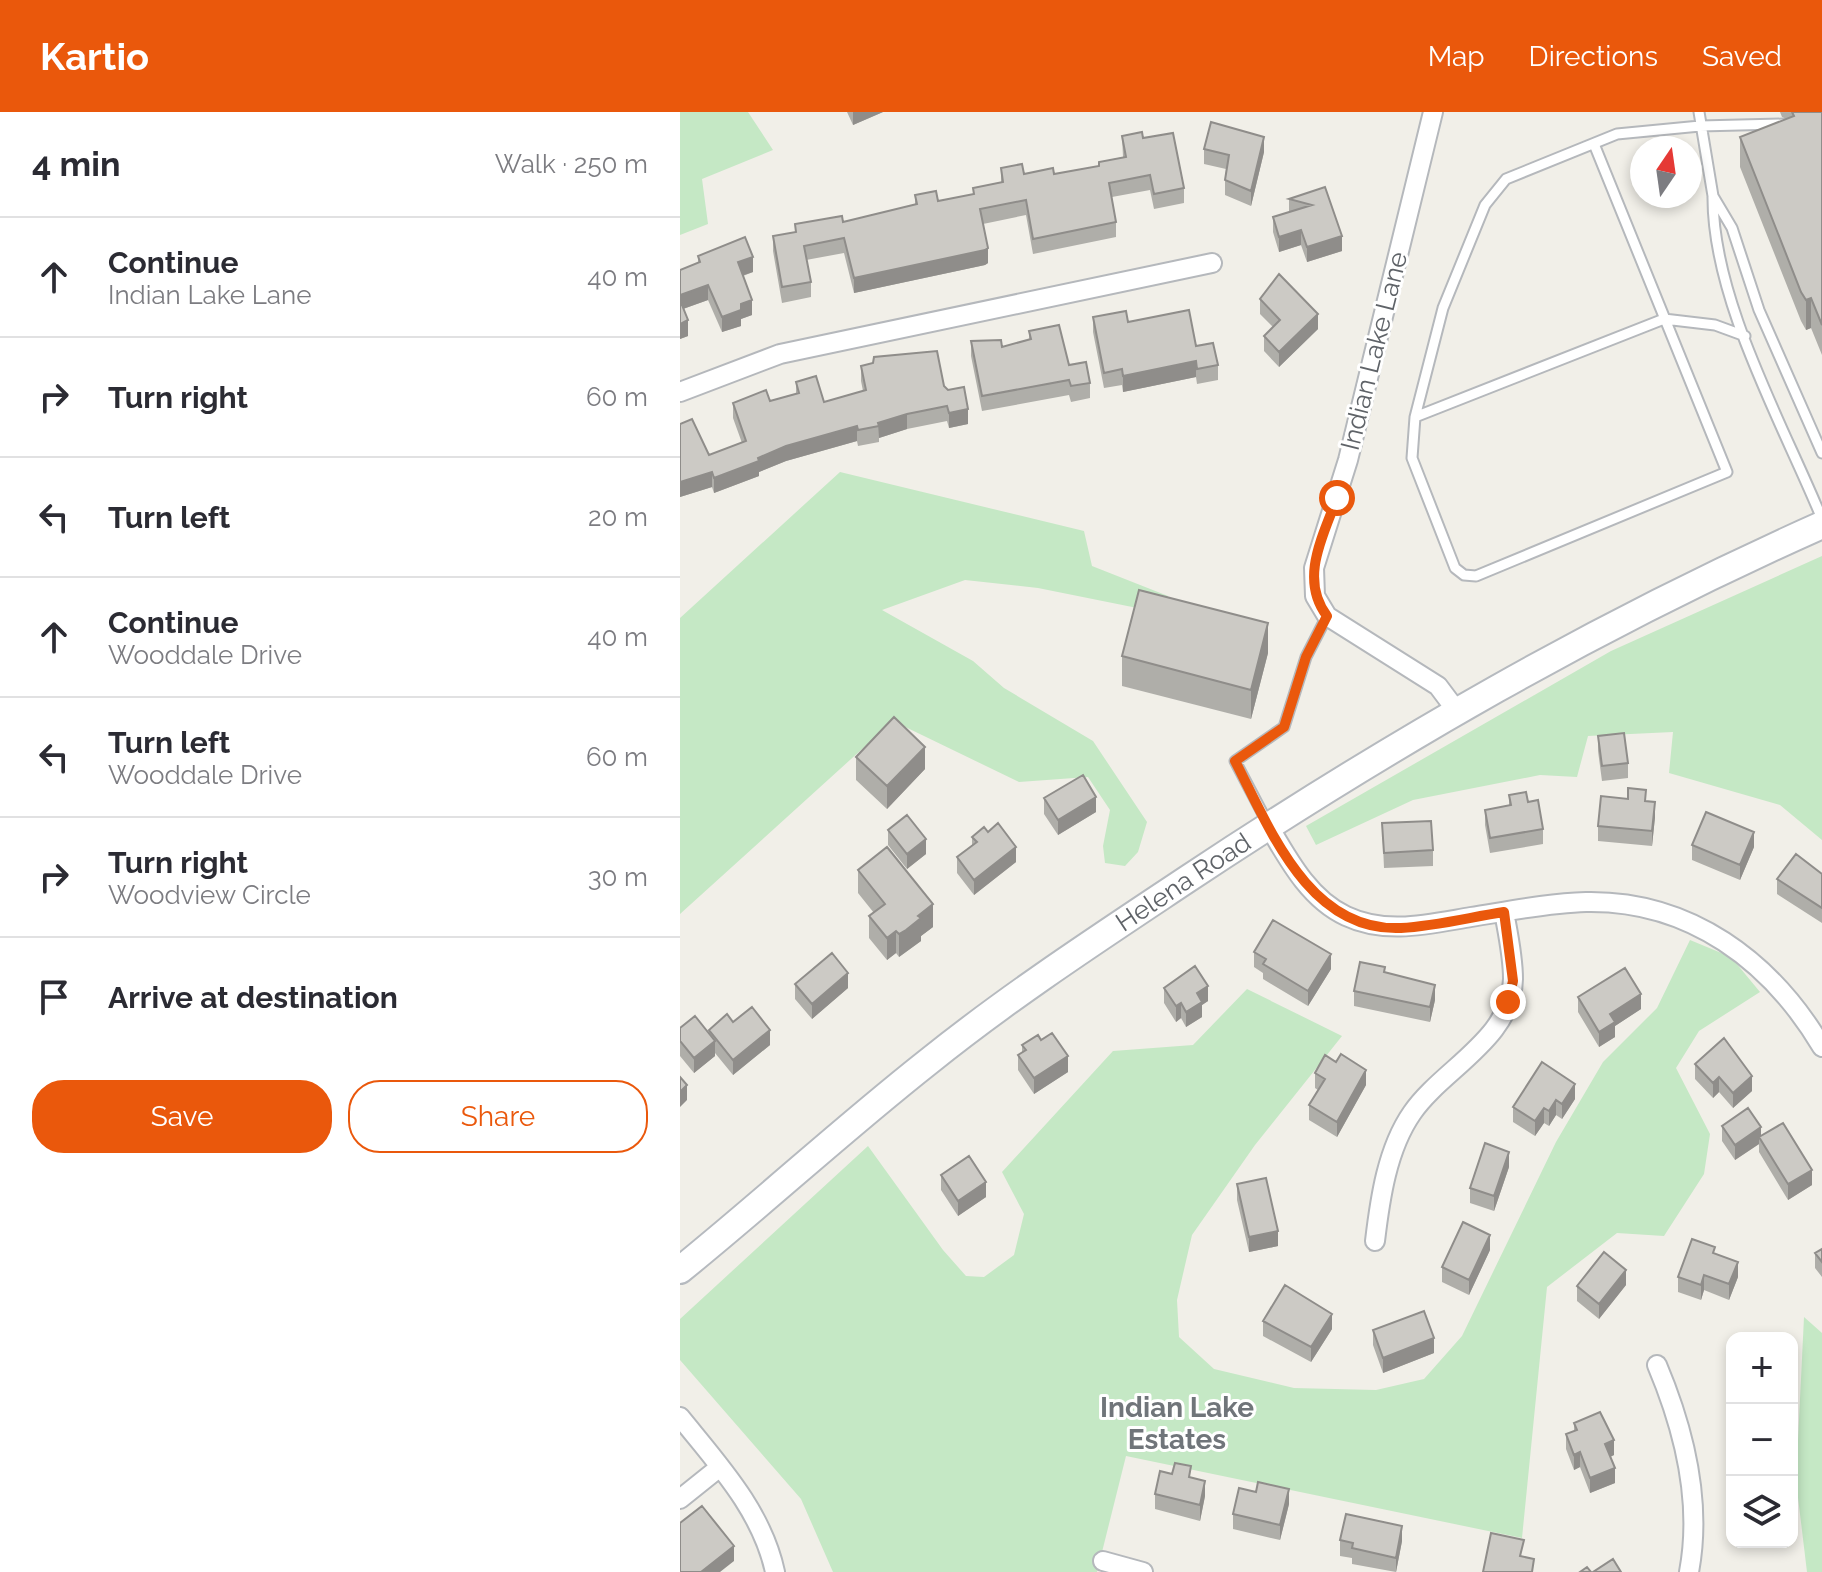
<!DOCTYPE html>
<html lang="en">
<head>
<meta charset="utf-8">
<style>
	body { margin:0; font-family:Raleway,sans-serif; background:#f7f7f7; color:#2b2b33 }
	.controls { position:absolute; right:24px; bottom:24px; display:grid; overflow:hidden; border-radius:16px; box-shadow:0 4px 12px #0003 }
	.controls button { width:72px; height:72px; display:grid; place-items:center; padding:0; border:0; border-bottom:2px solid #e1e1e2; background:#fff; color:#2b2b33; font:40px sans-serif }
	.compass { position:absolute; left:950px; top:24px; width:72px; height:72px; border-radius:50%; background:#fff; box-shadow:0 4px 12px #0003; rotate:13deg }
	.stop { position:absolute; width:24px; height:24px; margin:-18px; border:6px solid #ea580c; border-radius:50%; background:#fff }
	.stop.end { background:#ea580c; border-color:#fff; box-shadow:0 2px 8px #0008 }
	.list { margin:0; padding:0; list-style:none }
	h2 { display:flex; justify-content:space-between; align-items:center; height:104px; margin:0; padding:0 32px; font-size:34px }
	h2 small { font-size:26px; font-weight:400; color:#7c7c81 }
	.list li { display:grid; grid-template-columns:52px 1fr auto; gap:24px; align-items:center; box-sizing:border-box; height:120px; padding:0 32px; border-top:2px solid #e1e1e2 }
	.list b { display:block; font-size:30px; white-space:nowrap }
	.list p { margin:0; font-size:26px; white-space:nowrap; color:#7c7c81 }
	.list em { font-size:26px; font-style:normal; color:#7c7c81 }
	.actions { display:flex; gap:16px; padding:24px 32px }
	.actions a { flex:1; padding:18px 0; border:2px solid #ea580c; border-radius:32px; text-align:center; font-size:28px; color:#ea580c }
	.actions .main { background:#ea580c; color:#fff }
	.icon { flex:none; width:44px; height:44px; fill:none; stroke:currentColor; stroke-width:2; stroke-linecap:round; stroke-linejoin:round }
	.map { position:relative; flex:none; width:1142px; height:1460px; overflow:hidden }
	header { display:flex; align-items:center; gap:48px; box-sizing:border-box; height:112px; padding:0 40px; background:#ea580c; color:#fff }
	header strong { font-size:38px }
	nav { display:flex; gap:44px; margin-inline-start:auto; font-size:28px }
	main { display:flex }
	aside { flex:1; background:#fff }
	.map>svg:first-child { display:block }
</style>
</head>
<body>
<header>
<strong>Kartio</strong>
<nav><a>Map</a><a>Directions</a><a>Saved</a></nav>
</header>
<main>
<aside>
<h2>4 min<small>Walk · 250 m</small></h2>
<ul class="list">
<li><svg class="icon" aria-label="ahead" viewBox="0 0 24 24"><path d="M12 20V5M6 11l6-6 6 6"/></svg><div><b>Continue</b><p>Indian Lake Lane</p></div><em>40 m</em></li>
<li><svg class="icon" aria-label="right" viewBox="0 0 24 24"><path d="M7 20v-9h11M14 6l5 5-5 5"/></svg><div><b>Turn right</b></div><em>60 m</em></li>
<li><svg class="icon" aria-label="left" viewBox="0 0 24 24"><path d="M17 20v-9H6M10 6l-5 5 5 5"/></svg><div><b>Turn left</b></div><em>20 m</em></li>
<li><svg class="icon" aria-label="ahead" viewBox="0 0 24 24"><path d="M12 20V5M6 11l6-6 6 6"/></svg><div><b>Continue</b><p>Wooddale Drive</p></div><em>40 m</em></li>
<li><svg class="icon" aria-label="left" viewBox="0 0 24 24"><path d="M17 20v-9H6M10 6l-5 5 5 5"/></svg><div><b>Turn left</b><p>Wooddale Drive</p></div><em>60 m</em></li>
<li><svg class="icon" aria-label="right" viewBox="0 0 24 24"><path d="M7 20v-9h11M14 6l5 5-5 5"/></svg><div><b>Turn right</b><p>Woodview Circle</p></div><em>30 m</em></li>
<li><svg class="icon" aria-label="arrive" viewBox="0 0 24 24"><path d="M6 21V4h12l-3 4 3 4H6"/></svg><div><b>Arrive at destination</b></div></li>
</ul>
<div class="actions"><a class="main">Save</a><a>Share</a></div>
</aside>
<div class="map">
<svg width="1142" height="1460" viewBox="0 0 1142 1460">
	<rect width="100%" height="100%" fill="#f1efe8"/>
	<path fill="#c5e8c5" d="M0,0H68L93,38L22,67L28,112L0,123Z
		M160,360L404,419L412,454L488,484L492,503L358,476L285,468L202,498L293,549L324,576L413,629L467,710L458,740L445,754L425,751L423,734L430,698L408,665L339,670L213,609L0,802V506Z
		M1142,444V728L1100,693L989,661L993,620L908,624L897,665L860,663L733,688L636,733L626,714L931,539Z
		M1010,828L1051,845L1080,880L1019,919L996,956L1030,1022L1024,1062L984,1124L937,1121L867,1175L842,1426L446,1344L417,1460H153L121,1387L0,1248V1207L188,1034L263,1138L286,1164L304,1165L334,1143L344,1102L322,1060L433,939L513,933L567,877L662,924L575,1033L512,1123L497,1188L499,1225L534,1257L614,1276L696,1278L744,1267L782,1224L876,1030L923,950L977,896Z
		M1124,1205L1142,1221V1460H1127L1116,1369Z"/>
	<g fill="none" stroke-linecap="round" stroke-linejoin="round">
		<g stroke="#b5b8bc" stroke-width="13">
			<path id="service" d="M1019,0L1033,84
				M914,32L1047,360L796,464L784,463L775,456L732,346L735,305L763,196L805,93L826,67L937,22L1020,14L1105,12
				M735,305L984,207L1035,213L1065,224
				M1142,341L1079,198L1052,116L1033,84C1032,187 1103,312 1142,407
				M587,710L555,649L604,615L626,545L647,504"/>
		</g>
		<g stroke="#b5b8bc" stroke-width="22">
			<path id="minor" d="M753,0L668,348L634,456L635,484L647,504L758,574L776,598
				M0,280L100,242L532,151
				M588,713C608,747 629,787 666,804C706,823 749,812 791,805C829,799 868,791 906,790C1010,788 1091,849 1142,935
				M695,1129C700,1087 707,1037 732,1001C762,957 832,927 833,867C833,844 828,822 824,800
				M977,1253C1004,1317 1022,1391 1009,1460
				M0,1305C38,1352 82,1399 95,1460
				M0,1387L40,1355
				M423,1449L463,1460"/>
		</g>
		<g stroke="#b6babf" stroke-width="30">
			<g id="secondary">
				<path id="s1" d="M0,1158C84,1090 163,1017 248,950C330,884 419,826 506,768C711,632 917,513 1142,413"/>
			</g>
		</g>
		<use href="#service" stroke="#fff" stroke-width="9"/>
		<use href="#minor" stroke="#fff" stroke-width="18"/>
		<use href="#secondary" stroke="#fff" stroke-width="26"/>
	</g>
	<path fill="#afaea9" d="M167,0H203L173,13Z
		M1100,0H1142V243L1131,216L1126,218L1121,209L1060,55V25L1107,7L1102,5Z
		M442,24L463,26L504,76V91L474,97L470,78L432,85L436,110V125L353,142L346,103L303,112L308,151L305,153L174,181L164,141L126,148L131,170V185L102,191L93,139V124L115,120V112L163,110L235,93V83L258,89L293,82V76L321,71V56L344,62H374L419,54V50L443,45Z
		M524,37L584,40L571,94L545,83V68L546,57L524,52Z
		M645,75L662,139L627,150L621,133L599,140L593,120V105L609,100V87Z
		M18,144L73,160L63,164L72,203L61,207V214L42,220L28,188L3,197L8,224L0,227V158L18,151Z
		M580,187L638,217L599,255L584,239V224L593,215L580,202Z
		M413,205L448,210L516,234L538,253V268L517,272L516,265L443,280L442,273L424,276L413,220Z
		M349,219L410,271V286L391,290L389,283L302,299L291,244V229L322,235L349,228Z
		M181,254L264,274L288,312L269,316L267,309L227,317L199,326V330L178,334L177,329L106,349L79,360V364L34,381L32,375L0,385V312L29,343L62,331L53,306V291L90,289L116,282V270L144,290L183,279L181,269Z
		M588,541L571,607L442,574V544Z
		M918,624L948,651V666L922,669L918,639Z
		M176,645L245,657L207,697L176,668Z
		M829,683L863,717V732L810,741L805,713V698L829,693Z
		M364,686L416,700L378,723L364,702Z
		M966,689L975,705L972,734L918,729V714Z
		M702,711L753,738V754L704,756Z
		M208,718L246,742L227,757L208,733Z
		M292,725L336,750L294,783L277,761V745L292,733Z
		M1012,733L1074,735L1060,768L1012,748Z
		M178,758L253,815L241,824V829L219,845L216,841L207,848L189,826V804L194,801L178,781Z
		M1142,762V811L1097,782V767Z
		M574,840L651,857L628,894L583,867V861L574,855Z
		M115,872L168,876L132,907L115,887Z
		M484,876L528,889L522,893V905L506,915L501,906L496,910L484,891Z
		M674,879L755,888L750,910L674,894Z
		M898,885L961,897L935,914V925L919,935L898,900Z
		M53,910L90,933L53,963L35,941V944L14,961L0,944V916L29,921V918Z
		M342,933L388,960L354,982L338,958V943L342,941Z
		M862,950L895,987L882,1007L876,1003L869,1014L864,1011L855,1024L833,1010V995Z
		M1015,952L1072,979L1053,996L1039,980L1033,986L1015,967Z
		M635,961L686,973L657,1025L629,1008V993L638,978L635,976Z
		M1042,1014L1081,1024L1132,1073L1108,1088L1079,1040V1032L1055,1048L1042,1029Z
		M829,1055L814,1099L790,1091V1076Z
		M261,1063L306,1085L278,1104L261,1078Z
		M557,1072L598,1134L569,1140L557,1088Z
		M1142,1137V1165L1135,1156V1141Z
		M810,1138L789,1183L762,1170V1155Z
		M1035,1141L1058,1165L1049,1188L1024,1178L1021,1188L998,1180V1165Z
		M946,1173L919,1207L897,1189V1174Z
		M583,1209L652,1217L631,1250L583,1224Z
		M693,1218L754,1241L703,1261L693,1233Z
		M894,1311L934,1343L930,1345L935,1371L910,1381L900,1355L894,1358L886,1337V1322L894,1319Z
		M511,1366L525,1384L520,1409L475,1397V1382Z
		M609,1392L600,1428L553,1417V1402Z
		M660,1428L722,1429L716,1460L672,1452V1446L660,1444Z"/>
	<path fill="#8f8d8a" d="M173,0H203L173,13Z
		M584,25V40L571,94V79Z
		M621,118V133L599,140V125Z
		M662,124V139L627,150V135Z
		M308,136V151L305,153L174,181V166Z
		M73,145V160L58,165V150Z
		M28,173V188L0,198V183Z
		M1131,186V216L1126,218V188Z
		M72,188V203L61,207V192Z
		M61,198V214L42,220V205Z
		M638,202V217L599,255V240Z
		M8,208V224L0,227V212Z
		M516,249V265L443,280V264Z
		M288,297V312L269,316V301Z
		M227,302V317L199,326L198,311Z
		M177,314V329L106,349L79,360V364L34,381V366L106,334Z
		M32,360V375L0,385V370Z
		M588,511V541L571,607V578Z
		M245,635V657L207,697V674Z
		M416,685V700L378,723V708Z
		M975,690V705L972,734V719Z
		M1074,720V735L1060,768V753Z
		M246,727V742L227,757V742Z
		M336,735V750L294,783V768Z
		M253,792V815L241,824V829L219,845V822L238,804Z
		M216,819V841L207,848V826Z
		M651,842V857L628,894V879Z
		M168,861V876L132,907V892Z
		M755,873V888L750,910V895Z
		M528,874V889L522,893V905L506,915V900L517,881Z
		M961,882V897L935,914V925L919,935V920L930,902Z
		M501,891V906L496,910V894Z
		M90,918V933L53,963V948Z
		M35,929V944L14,961V946Z
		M388,944V960L354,982V966Z
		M686,958V973L657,1025V1010Z
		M1072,964V979L1053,996V981Z
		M1039,965V980L1033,986V971Z
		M895,972V987L882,1007V992Z
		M7,973V988L0,995V980Z
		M876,988V1003L869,1014V999Z
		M864,996V1011L855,1024V1009Z
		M1081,1015V1029L1079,1025V1032L1055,1048V1033Z
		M829,1040V1055L814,1099V1084Z
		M1132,1058V1073L1108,1088V1072Z
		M306,1070V1085L278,1104V1089Z
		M598,1119V1134L569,1140V1125Z
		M810,1123V1138L789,1183V1168Z
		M1058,1150V1165L1049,1188V1172Z
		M946,1158V1173L919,1207V1192Z
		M1024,1163V1178L1021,1188V1173Z
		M652,1202V1217L631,1250V1235Z
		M754,1226V1241L703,1261V1246Z
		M934,1328V1343L925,1347V1332Z
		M900,1340V1355L894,1358V1343Z
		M935,1356V1371L910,1381V1366Z
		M525,1369V1384L520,1409V1393Z
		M609,1377V1392L600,1428V1413Z
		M722,1414V1429L716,1460V1446Z
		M54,1434V1449L40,1460H21Z"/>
	<path fill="#cccac5" stroke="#8f8d8a" stroke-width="2" d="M1112,0H1142V213L1131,186L1126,188L1121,180L1060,25L1114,4Z
		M531,10L584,25L571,79L545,68L549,43L524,37Z
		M462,20L463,26L493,21L504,76L474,82L470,63L429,71L436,110L353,127L346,88L300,97L308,136L305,138L174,166L164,126L124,134L131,170L102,175L93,124L116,120L115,112L162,104L163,110L237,92L235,83L256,79L258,89L294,82L293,76L323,70L321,56L342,52L344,62L373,56L374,62L419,54V50L446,45L442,24Z
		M645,75L662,124L627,135L621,118L599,125L593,105L632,93L609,87Z
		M65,125L73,145L58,150L72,188L61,192V198L42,205L28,173L0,183V158L20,150L18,144Z
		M599,162L638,202L599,240L584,224L600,208L580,187Z
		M0,188L8,208L0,212Z
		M509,198L516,234L533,231L538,253L517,257L516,249L443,264L442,257L424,261L413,205L446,199L448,210Z
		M379,213L389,253L406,250L410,271L391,274L389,268L302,284L291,229L321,228L322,235L351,227L349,219Z
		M257,239L264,274L268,278L284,275L288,297L269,301L267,294L227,302L198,311L199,314L178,318L177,314L106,334L78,346L79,349L34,366L32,360L0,370V312L12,307L29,343L66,329L53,291L86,278L90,289L119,281L116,270L136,264L144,290L186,278L181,254L193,251L194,245Z
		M459,478L588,511L571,578L442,544Z
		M214,605L245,635L207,674L176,645Z
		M944,621L948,651L922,654L918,624Z
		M403,663L416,685L378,708L364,686Z
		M948,676L966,678L965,689L975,690L972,719L918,714L921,684L948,687Z
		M846,680L848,690L858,688L863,717L810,726L805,698L831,693L829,683Z
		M1026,700L1074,720L1060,753L1012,733Z
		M227,703L246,727L227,742L208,718Z
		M751,709L753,738L704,741L702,711Z
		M318,711L336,735L294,768L277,745L297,730L292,725L304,715L308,720Z
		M207,735L253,792L238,804L241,806L226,818L219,822L216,819L207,826L189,804L205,792L178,758Z
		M1116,742L1142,762V796L1097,767Z
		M593,808L651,842L628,879L583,852L586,847L574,840Z
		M152,841L168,861L132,892L115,872Z
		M680,850L705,855L704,860L755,873L750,895L674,879Z
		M515,854L528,874L517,881L522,890L506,900L501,891L496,894L484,876Z
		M945,856L961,882L930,902L935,910L919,920L898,885Z
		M72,895L90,918L53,948L29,918L47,902L53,910Z
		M15,904L35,929L14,946L0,929V916Z
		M372,921L388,944L354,966L338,943L346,938L342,933L358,923L361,928Z
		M1044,926L1072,964L1053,981L1039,965L1033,971L1015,952Z
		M661,942L686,958L657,1010L629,993L645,967L635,961L645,943L656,950Z
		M862,950L895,972L882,992L876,988L869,999L864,996L855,1009L833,995Z
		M0,965L7,973L0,980Z
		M1068,996L1081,1015L1055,1033L1042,1014Z
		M1103,1011L1132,1058L1108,1072L1079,1025Z
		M805,1031L829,1040L814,1084L790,1076Z
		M289,1044L306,1070L278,1089L261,1063Z
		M586,1066L598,1119L569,1125L557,1072Z
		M783,1110L810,1123L789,1168L762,1155Z
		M1012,1127L1035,1135L1033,1141L1058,1150L1049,1172L1024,1163L1021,1173L998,1165Z
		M1142,1137V1150L1135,1141Z
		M924,1140L946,1158L919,1192L897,1174Z
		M605,1173L652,1202L631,1235L583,1209Z
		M744,1199L754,1226L703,1246L693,1218Z
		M920,1300L934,1328L925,1332L935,1356L910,1366L900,1340L894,1343L886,1322L897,1318L894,1311Z
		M495,1351L511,1354L509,1365L525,1369L520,1393L475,1382L480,1359L492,1362Z
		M578,1370L609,1377L600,1413L553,1402L559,1376L576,1380Z
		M22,1394L54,1434L21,1460H0V1411Z
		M666,1402L722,1414L716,1446L672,1436L673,1431L660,1428Z
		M811,1421L844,1428L840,1444L854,1447L852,1460H803Z
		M933,1447L941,1460H913Z
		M907,1455L911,1460H900Z"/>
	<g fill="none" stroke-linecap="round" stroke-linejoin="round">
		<path stroke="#ea580c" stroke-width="10" d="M657,386C643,424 619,467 647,504L626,545L604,615L555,649C590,717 629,820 721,816C756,814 791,805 824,800L833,869L828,890"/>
	</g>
	<g text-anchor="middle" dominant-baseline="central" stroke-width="6" stroke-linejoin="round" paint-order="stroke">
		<g font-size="26" fill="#5f6368" stroke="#fff">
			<text transform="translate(694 239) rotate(-76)">Indian Lake Lane</text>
			<text stroke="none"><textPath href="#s1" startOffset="636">Helena Road</textPath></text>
		</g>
		<g font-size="28" font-weight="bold" fill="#70757a" stroke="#fff">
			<text x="497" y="1295">Indian Lake<tspan x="497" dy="32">Estates</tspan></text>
		</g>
	</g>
</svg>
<div class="controls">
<button>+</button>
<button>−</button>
<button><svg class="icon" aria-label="layers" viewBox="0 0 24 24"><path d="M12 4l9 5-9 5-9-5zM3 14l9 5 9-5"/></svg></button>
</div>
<svg class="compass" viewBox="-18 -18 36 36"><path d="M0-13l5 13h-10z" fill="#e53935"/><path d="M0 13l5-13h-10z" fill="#7c7c81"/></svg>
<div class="stop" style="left:657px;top:386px"></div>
<div class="stop end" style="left:828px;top:890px"></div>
</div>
</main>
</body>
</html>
